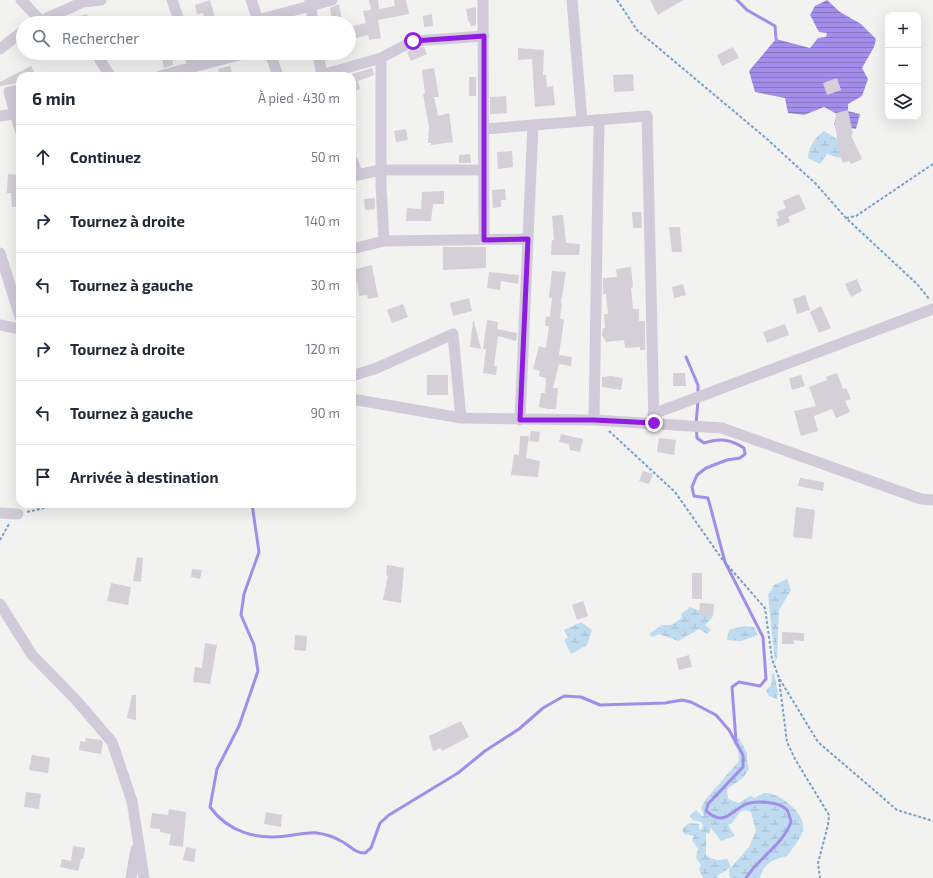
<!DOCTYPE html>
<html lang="fr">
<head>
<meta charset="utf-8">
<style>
	body { margin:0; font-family:"Exo 2",sans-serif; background:#f6f6f7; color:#1f2937 }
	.controls { position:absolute; right:12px; top:12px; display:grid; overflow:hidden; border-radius:8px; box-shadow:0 4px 16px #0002 }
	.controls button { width:36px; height:36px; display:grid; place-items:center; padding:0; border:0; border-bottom:1px solid #e0e1e3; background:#fff; color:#1f2937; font:20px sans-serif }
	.stop { position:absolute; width:12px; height:12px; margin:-9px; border:3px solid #8f1ce0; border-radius:50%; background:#fff }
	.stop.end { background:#8f1ce0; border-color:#fff; box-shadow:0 1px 4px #0008 }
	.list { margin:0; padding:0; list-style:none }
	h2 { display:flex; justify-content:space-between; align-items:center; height:52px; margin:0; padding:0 16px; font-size:17px }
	h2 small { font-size:13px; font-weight:400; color:#747a83 }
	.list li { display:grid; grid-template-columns:26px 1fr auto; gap:12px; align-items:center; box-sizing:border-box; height:64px; padding:0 16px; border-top:1px solid #e0e1e3 }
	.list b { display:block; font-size:15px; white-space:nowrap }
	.list em { font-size:13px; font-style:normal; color:#747a83 }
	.icon { flex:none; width:22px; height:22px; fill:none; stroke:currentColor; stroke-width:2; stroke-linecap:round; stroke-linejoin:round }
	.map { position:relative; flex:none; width:933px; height:878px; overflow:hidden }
	.search { position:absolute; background:#fff; box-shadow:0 4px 16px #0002; left:16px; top:16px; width:340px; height:44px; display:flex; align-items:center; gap:10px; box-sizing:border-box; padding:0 14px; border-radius:22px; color:#747a83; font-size:15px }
	.panel { position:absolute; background:#fff; box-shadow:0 4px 16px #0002; left:16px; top:72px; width:340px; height:436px; border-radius:12px }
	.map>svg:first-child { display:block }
</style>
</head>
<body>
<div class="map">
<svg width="933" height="878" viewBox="0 0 933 878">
	<defs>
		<pattern id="wetland-marsh" width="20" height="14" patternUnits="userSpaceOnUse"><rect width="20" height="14" fill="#bfdbef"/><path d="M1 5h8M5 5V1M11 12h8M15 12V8" fill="none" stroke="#a6bdcf"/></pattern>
		<pattern id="water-rules" width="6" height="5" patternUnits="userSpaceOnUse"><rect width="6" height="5" fill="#a38deb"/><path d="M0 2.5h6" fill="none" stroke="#8775c2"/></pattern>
	</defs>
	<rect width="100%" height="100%" fill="#f2f2f0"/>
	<path fill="url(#wetland-marsh)" d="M824,131L847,145L839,158L827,154L820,164L808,158C808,148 815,137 824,131Z
		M787,579L791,590L779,610L777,658L775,662L768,595L774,585Z
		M690,607L713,617L705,625L711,630L707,634L699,629L678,641L659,634L652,637L649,634L662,625H671L682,618L681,614Z
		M581,622L592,630L587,645L571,654L564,640L568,637L564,630Z
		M744,626L754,627L758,635L741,641L727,640L729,630Z
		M774,673L778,693L777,699L769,696L766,691L771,685L772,674Z
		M739,738L747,753V762L749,769L743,778L727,789L728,799L739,803L750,796L755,798C758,796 761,794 764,793C779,792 806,813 803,830C801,839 792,849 787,856C773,859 763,864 760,878H730L729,870L749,847L756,831L751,812L745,810L740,812L732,823L728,825L735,836L721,841L711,828L709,834L706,833V855C712,860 719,861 727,859L731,867L717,876L718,878H703L699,869L701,865L696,858L698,849L692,840L694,836L684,834L682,829L689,823L699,824V829L701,830L703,826L701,822L693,820L689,816L696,810L702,816H704L701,808L706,799L739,761L738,750L733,743Z"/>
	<path fill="url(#water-rules)" d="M827,0L840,12L861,24L876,39L874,47L862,68L868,79L862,96L848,104V111L860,114L856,129L834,125L837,114L824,107L804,115L788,113L785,98L755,92L749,71L776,39L810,48L818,38L826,37L827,33L819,32L810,15L815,6Z"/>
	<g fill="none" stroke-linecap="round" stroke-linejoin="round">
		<path stroke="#a38deb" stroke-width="3" d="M737,0L747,10L775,26L776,39
			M686,357L698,385V395
			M698,400L696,425L697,438L704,443C720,438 730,439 744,448L745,454L740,458L727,460L706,468L697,475L692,487L694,496L708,498L725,562L763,637L766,679L760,686L739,682L732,687L736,741
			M252,504L259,552L244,594L241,615L254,645L258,671L239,726L217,769L210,807C228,832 257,840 286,836C296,835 308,832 317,833C325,834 334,837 341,841C350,845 354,853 365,853L371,848L380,823L389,815L458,773L485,751L519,729L543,708L564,696L581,697L600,705L665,703L682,700L691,702L716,715L729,730L743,755V767L708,804L706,811C724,826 728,814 744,805C754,800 779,801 787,810C789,813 790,818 791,822C782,846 759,857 746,878"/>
	</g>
	<path fill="#d5cfd7" d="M210,0L213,10L216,23H206L203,13L197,14L195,5Z
		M369,0H378L379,9L395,6L394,0H406L409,14L378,20L381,38L369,40L368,35L349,40V27L366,23L363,11L371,10Z
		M650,0H683L658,15Z
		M339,4L342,23H332L330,8Z
		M476,7V25L471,26L469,21H468L466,9Z
		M87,14L90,23H65V21Z
		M432,14L433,26L424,27L423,16Z
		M424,47L427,54L411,61L407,52L415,48Z
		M733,47L739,58L722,66L717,55Z
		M518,48L544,50L543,75H546L547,87L553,86L555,105L535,107L532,59L518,60Z
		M161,53H172L173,65L164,68Z
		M31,66L34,72L32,76H20V83L0,86V82Z
		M230,66L233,76H220L218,69Z
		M372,68L374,75L358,81L360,89L352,92V74Z
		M434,68L439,97H434L438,116L449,113L453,142L431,145V143H428L429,127L423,94L425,93L422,70Z
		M633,74L634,91L614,92L613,75Z
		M469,77H476V96H469Z
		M837,78L841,90L827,95L823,83Z
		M506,96L507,113L490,114V97Z
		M848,110L853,134L851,135L862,159L851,164L849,161L843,163L840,157L835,125L836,113Z
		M406,129L408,140L396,142L394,131Z
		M512,151L513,167L498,169L497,152Z
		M470,154L471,163H459V155Z
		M8,174L20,175V207H12L11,193H7Z
		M505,189L506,200H501V207L493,208L492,190Z
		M444,191V204H433L431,221H406L407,208L421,209L422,192Z
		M799,194L806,209L788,217L790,222L778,227L776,219L779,218L777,212L786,208L783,201Z
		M375,198V209L365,210L364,199Z
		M632,212H641L642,228H633Z
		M563,215L566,243L580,244L579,255H551L552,240H554L552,216Z
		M669,227H680L682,252H672Z
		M443,247H486V268L443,270Z
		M372,265L378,297L368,299L367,295L359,296L357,282L352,284V270Z
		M631,267L633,287L631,288L633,309H639V321H645V350H640V347L625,348L624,340L606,342L602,335L603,328H605L604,314H608L606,294H603V278L617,277L616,269Z
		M552,271L566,272L561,303H562L560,318L564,320L559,355L572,357L571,366L559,364L553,388H558L556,409H548L539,407L541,393H545L546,378L539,376L540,371L533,369L539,346L546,348L549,326H545L546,316L550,317L552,298L549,297Z
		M489,272L519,275L518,284L501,281L500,290L487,288Z
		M857,279L862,291L851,297L845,284Z
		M683,284L686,295L674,298L672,287Z
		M805,295L810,310L797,314L793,299Z
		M469,298L472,311L453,316L450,303Z
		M403,304L408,317L392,323L387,310Z
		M821,306L831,328L819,333L810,312Z
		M487,320L498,322L497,329L517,333L516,341L498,336L494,366H497L496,375L483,373L486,349H483Z
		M473,321H474L481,349L470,347Z
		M785,324L789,335L767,343L763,332Z
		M673,373H685L686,386H673Z
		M837,373L843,389L846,388L851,399L845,401L850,412L836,418L832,409L814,416L818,431L801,436L794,411L816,406L809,387L827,380L826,377Z
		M427,375H448V395H427Z
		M801,375L805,386L792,390L789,378Z
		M611,376L623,378L621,390L602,387V377Z
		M531,431L540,432L539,442L529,441Z
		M561,434L583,439L580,452L570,450L569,444L559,442Z
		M520,436H529L526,458L540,461L538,477L511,475L514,454L519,455Z
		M659,438L676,440L674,455L657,452Z
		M643,471L653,474L649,484L639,481Z
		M800,478L824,482L823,491L798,486Z
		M796,507L815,510L812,539L793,537Z
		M137,557L143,558L141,582L133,581Z
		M387,565L404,568L401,603L383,600L388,576L386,575Z
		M192,569L202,570L200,579L191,577Z
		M692,573H702V599H692Z
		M111,583L131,587L128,605L107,601Z
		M583,601L588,616L577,620L572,605Z
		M700,603L714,604L713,616H699Z
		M782,632L804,633V641L794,640V644H782Z
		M295,635L307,636L306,651L294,650Z
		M205,643L217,645L210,684L193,682L195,667L202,668Z
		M689,655L692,667L679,670L676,659Z
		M132,695H136V720L127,718Z
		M461,721L469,737L442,751L441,748L433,751L429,736Z
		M86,738L101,740L103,742L101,754L79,750L80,741L85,742Z
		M32,755L50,758L48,773L29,770Z
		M26,792L41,794L39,809L24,807Z
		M169,809L186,812L183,847L169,845L171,834L160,832V829L150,828L152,813L168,815Z
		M266,812L282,815L281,827L264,824Z
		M73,846L85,848L83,859H81L78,871L60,867L62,859L71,861Z
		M186,847L196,849L194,862L183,860Z"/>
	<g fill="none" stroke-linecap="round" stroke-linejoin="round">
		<path stroke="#789fcc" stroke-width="2" stroke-dasharray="3 2" stroke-linecap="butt" d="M617,0L637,30L767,139L816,184L846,218L917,284L930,300
			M846,218L856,216L933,164
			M609,431L675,492L722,559L765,608L772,659L779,678L818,742L897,810L933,821
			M27,512L61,504
			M0,540L9,524
			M779,679L787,742L795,759L829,815L828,825L818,863L820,878"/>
		<path stroke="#d1cad9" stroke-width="11" d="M21,0L40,20
			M172,0L180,23
			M251,0L259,23
			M483,0L484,240
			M572,0L582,121
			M310,1L313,23
			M258,20L332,0
			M36,23L83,2L101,0
			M0,49L23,31
			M189,53L193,66
			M270,53L278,76
			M318,53L322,76
			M381,58V185L384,241
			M100,60L110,76
			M160,76L246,53
			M318,76L381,58L413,41L484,36
			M20,90L9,92L20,130
			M0,116L14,114
			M484,129L647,116L654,423
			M352,160L358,175
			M352,176L381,170H484
			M352,249L384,241L528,239
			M0,253L20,317
			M0,325L20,329
			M352,376L377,368L453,334L461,418
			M352,399L461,418L594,420L722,428L921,499L933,500
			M653,414L933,309
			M520,420L533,125
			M594,420L599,120
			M0,513L18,514
			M0,604L32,655L77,701L112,742L132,801L144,878
			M131,878L136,849"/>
	</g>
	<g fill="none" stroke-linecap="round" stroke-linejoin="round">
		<path stroke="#8f1ce0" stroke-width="5" d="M413,41L484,36V240L528,239L520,420H594L654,423"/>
	</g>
</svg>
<div class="controls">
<button>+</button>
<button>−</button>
<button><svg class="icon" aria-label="layers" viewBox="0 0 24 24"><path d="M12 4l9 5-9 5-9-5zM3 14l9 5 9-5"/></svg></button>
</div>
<div class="stop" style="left:413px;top:41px"></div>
<div class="stop end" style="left:654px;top:423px"></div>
<div class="search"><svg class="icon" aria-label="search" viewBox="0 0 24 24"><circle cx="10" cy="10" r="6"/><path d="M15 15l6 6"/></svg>Rechercher</div>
<section class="panel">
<h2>6 min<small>À pied · 430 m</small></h2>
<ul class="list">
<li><svg class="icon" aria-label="ahead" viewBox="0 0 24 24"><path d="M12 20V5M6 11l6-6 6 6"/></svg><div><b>Continuez</b></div><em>50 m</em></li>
<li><svg class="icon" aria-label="right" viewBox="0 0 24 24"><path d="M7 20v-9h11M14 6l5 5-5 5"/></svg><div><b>Tournez à droite</b></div><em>140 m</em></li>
<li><svg class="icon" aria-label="left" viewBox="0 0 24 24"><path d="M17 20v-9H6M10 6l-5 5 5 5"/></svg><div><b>Tournez à gauche</b></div><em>30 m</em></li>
<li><svg class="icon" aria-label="right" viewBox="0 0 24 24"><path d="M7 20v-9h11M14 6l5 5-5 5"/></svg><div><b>Tournez à droite</b></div><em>120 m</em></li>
<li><svg class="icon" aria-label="left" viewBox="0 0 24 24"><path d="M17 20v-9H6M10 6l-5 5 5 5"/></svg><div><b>Tournez à gauche</b></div><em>90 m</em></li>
<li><svg class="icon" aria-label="arrive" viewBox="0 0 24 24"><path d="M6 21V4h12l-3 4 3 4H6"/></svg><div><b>Arrivée à destination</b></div></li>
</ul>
</section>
</div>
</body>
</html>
